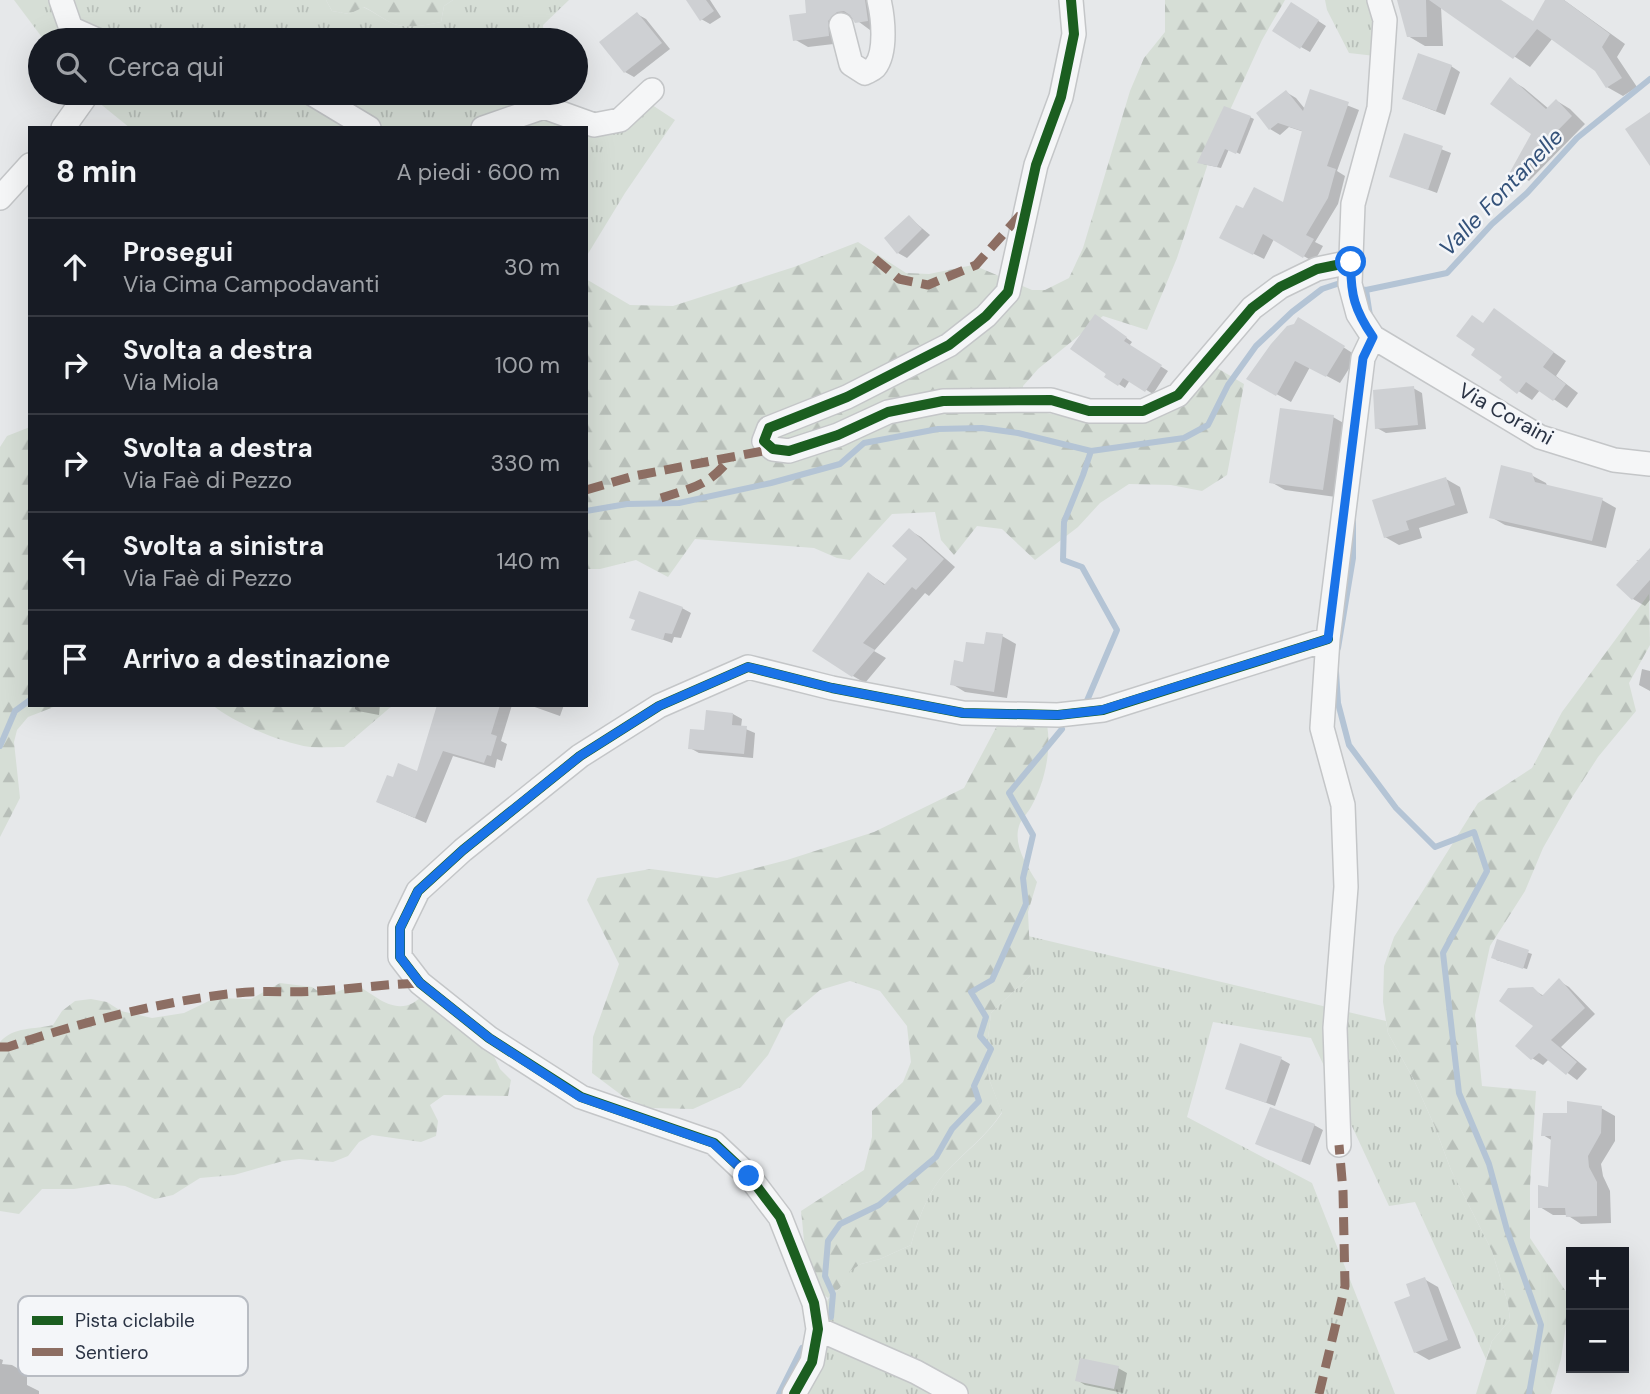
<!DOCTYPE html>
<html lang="it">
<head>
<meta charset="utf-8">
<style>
	body { margin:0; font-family:"DM Sans",sans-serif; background:#20242c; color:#f1f3f6 }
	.controls { position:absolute; right:21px; bottom:21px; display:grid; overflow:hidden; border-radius:0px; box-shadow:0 7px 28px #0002 }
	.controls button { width:63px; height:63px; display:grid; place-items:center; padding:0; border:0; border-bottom:2px solid #363941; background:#171b24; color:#f1f3f6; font:35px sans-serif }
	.stop { position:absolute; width:21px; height:21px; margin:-16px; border:5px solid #1a73e8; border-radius:50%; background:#fff }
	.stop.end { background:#1a73e8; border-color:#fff; box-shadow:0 2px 7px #0008 }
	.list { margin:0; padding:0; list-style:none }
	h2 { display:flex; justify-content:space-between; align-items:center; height:91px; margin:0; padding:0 28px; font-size:30px }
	h2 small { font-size:23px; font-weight:400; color:#9ea1a6 }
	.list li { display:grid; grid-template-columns:46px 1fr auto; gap:21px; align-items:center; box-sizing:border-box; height:98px; padding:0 28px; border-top:2px solid #363941 }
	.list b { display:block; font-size:26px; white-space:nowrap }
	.list p { margin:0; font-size:23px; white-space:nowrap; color:#9ea1a6 }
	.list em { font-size:23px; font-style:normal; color:#9ea1a6 }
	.icon { flex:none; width:38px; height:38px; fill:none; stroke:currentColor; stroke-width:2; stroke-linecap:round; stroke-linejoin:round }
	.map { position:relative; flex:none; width:1650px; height:1394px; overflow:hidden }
	.search { position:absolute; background:#171b24; box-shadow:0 7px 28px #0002; left:28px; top:28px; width:560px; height:77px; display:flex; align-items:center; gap:18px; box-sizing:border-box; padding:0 24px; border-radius:38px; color:#9ea1a6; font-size:26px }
	.panel { position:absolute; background:#171b24; box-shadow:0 7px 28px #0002; left:28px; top:126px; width:560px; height:581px; border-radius:0px }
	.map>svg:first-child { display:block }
</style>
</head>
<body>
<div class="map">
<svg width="1650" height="1394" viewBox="0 0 1650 1394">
	<defs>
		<pattern id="grass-tufts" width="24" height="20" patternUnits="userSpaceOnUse" patternTransform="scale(1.75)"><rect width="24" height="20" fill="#d6ded6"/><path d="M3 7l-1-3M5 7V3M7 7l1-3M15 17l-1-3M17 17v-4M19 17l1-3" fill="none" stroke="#b8bfb9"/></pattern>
		<pattern id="forest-firs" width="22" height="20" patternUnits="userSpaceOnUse" patternTransform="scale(1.75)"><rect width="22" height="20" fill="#d6ded6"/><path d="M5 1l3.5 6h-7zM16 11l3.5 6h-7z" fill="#b8bfb9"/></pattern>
	</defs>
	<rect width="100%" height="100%" fill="#e6e8ea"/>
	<path fill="url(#grass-tufts)" d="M14,0H326L332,11L349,14L363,7C374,12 386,21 394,24C409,29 426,25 441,22L444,6L453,0H569L543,25L544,40H44Z
		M1325,0H1375L1384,57L1349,53L1327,10Z
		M87,93H558L574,120L605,134L646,101L675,120L625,193L586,257V128H130Z
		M1028,936L1386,1021L1388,1033L1414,1080L1435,1127L1451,1170L1492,1251L1508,1303L1510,1320L1492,1341L1486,1359L1415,1202L1389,1206L1311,1038L1213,1022L1187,1117L1312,1183L1395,1394H780L812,1347L828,1299L840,1288L849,1271L861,1264L880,1259L911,1245C918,1220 928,1191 946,1172C965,1152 987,1136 1002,1113L989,1079L986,1057L991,1013L1031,975Z"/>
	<path fill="url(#forest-firs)" d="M326,0H453L444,6L441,22C426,25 409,29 394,24C386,21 374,12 364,7L349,14L332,11Z
		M1165,0H1285L1262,40L1214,145L1177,258L1147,330L1103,316L1038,369L1023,386L1024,409L1098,422L1134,423L1212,365L1244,384L1227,475L1202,491L1171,485L1129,484L1100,503L1078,527L1035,560L1002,529L977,526L954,555L941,540L935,512L892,514L850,560L837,558L814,548L695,539L668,577L636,560L600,569H586V279L630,305L673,306L794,267L858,242L906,273L929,274L973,265L1032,290H1045L1069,278L1083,248L1130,91L1144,58L1165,32Z
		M30,427V705H59L28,717L17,730L14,742L20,798L0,837V447L7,436Z
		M1649,594L1650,645L1629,683L1636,711L1598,757L1571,799L1543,848L1525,891L1490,946L1475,1015L1482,1086L1536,1091L1530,1186V1238L1571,1299V1313L1567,1318L1561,1359L1551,1394H1476L1492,1341L1510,1320L1508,1303L1492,1251L1451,1170L1435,1127L1414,1080L1388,1033L1383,1002L1384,966L1394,937L1478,803L1532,768L1562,712Z
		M212,705H393L344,747C333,747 321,748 310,747C279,742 237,724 212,705Z
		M1044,713C1054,742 1046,781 1031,807C1028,813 1021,819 1019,826C1013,845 1027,866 1037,882L1028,912L1031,975L991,1013L986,1057L989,1079L1002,1112C987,1136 965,1151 946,1172C928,1191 918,1220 911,1245L880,1259L861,1264L850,1271L840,1288L828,1298C803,1279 805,1241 801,1211L864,1170L872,1137V1111L903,1082L911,1062L907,1026L880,991L850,981L820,990L786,1019L768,1055L741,1087L693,1109L650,1108L624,1097L592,1073L593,1037L619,964L587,900L597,878L651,869L717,878L787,860L874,832L964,788L1000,720Z
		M438,981L450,991L465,1020L493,1054L500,1069L511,1080L508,1096L444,1095L430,1105L438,1121L436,1136L421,1142L372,1135L359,1142L348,1156L333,1162L299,1159L283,1161L234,1175L200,1178L173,1195L155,1199L125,1186L108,1184L74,1189H42L19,1214L0,1211V1042C14,1026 34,1030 53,1025L62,1011L75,1001L91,999L107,1002L121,1011L152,1018L184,1013L215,998L251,999L280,983L312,987L325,996L356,985C374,994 392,1014 413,1003C422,998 430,987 438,981Z"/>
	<path fill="#0003" d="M688,0H710L721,17L710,24L701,19Z
		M806,0H881V28L870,30L855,19H851L841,29L842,43L808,47L794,39L808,15Z
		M1399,0H1500L1534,23L1547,0H1564L1625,44L1617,57L1637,87L1623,96L1607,87L1596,70L1552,39L1530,67L1441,7L1443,46H1425L1408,36Z
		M1300,9L1326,26L1310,52L1301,47Z
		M637,14L646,19L670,49L634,77L625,72Z
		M1451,66L1460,72L1445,115L1404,99Z
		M1511,80L1524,88L1549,109L1557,101L1570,109L1585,124L1529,181L1512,171L1533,134Z
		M1311,91L1359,110L1337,171L1345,176L1338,204L1315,242L1323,246L1314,262L1274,239L1264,259L1232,243L1244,211L1284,205L1304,132L1289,127L1280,135L1270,129L1286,92L1296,98L1305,109Z
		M1250,117L1254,119L1240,154L1229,149L1221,168L1203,164Z
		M1405,135L1451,153L1437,193L1391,176Z
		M909,217L930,235L907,258L898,253Z
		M1494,310L1566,361L1556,376L1578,393L1567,408L1540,390L1532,400L1502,380L1504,377Z
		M1102,320L1132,342L1129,346L1168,371L1153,394L1130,380L1125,388L1106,376Z
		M1312,327L1357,356L1340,383L1310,367L1291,402L1249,379Z
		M1413,388L1422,393L1426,429L1386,433L1377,428Z
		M1333,417L1347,425L1336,497L1285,490L1271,482Z
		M1531,475L1546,483L1547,486L1602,500L1616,508L1606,548L1505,525L1491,517Z
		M1446,479L1460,487L1468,513L1419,528L1422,538L1399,545L1385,537Z
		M909,530L921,537L955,567L929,596L925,593L874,651L886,658L865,683L853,676L869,574L886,585L909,559Z
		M1650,550V600L1645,606L1633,599L1639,562L1636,560L1640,561Z
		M682,608L691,613L681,638L674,637L672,643L634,629Z
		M1002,636L1016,644L1007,698L965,692L952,684L964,664Z
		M1642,669L1650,671V691L1639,685Z
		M355,705H380L379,715L358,711L355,709Z
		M473,705H512L501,741L507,744L502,761L497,759L495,768L453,756L426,823L378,802L393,780L419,773Z
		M529,705H564L560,716Z
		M733,714L742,719L741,727L755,733L753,758L699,753L690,748L706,732Z
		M1498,942L1532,954L1527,969L1496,960Z
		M1559,981L1569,987L1595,1014L1561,1047L1587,1069L1577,1080L1549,1059L1543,1065L1532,1058L1536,1026L1532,989L1544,996Z
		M1281,1059L1290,1064L1275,1106L1227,1088Z
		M1601,1108L1615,1116V1141L1601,1164L1603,1176L1610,1191L1611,1223L1581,1224L1567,1215H1553L1540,1207L1549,1189L1553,1141L1543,1135L1569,1115Z
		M1314,1125L1323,1130L1310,1165L1258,1144Z
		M1424,1279L1438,1287L1461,1348L1429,1360L1415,1352Z
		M0,1359L3,1360L2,1364L12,1365L27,1374V1385L39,1391V1394H0Z
		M1118,1368L1127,1373L1123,1393L1085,1385L1077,1380Z"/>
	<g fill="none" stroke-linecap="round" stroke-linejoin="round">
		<path stroke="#b4c4d5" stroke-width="6" d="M1360,289L1366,290L1447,273L1492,224L1527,193L1577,138L1650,79
			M1366,290L1370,316
			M586,511L627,504L679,503L771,483L840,464L864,443L938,429L982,428L1018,433L1091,451L1184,438L1208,425L1228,385L1256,346L1292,312L1322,289L1337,284
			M1338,648L1353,558V520
			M1336,672L1338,703L1349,745L1396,808L1435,847L1474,832L1487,871L1443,953L1459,1093L1489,1164L1507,1230L1541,1325L1529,1394
			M1086,703L1117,630L1082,567L1063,560L1064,522L1083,475L1091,451
			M0,746L15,711L30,700
			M831,1317L833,1294L825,1276L828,1241L840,1224L879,1205L936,1157L952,1129L979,1101L974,1086L991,1049L980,1036L986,1017L971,992L992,980L1026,904L1023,878L1033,835L1009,793L1062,729
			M779,1394L802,1348"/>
	</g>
	<path fill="#ced0d3" d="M686,0H706L714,11L700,21Z
		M805,0H865L868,21L855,23L850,15L844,11L837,12L828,21L829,36L793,41L789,15L806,13Z
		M1397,0H1426L1427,37H1407Z
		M1429,0H1501L1533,21L1545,0H1564L1610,34L1602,47L1622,78L1606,88L1595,71L1537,29L1513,59Z
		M1291,2L1319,20L1300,49L1272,31Z
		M637,12L662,43L624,73L599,42Z
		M1418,53L1452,65L1436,111L1402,99Z
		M1510,77L1546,109L1556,99L1572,116L1514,175L1510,172L1531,134L1490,104Z
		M1310,89L1349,102L1327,166L1336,169L1328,198L1306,235L1314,239L1303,258L1263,234L1253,255L1219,238L1236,205L1243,208L1254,187L1283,202L1302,131L1278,123L1269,130L1256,113L1286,90L1303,111Z
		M1224,106L1251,116L1236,154L1225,149L1217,167L1197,163Z
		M1650,112V166L1625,129Z
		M1404,133L1443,146L1428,190L1389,177Z
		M909,215L922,229L897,254L884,238Z
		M1494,308L1554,352L1543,367L1566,384L1553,401L1526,382L1517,394L1499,380L1502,377L1471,355L1475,349L1456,336L1472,315L1483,323Z
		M1095,314L1127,337L1124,341L1162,365L1145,392L1123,378L1118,386L1104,377L1106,374L1070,349Z
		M1298,317L1345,346L1326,377L1295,361L1276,396L1246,379L1271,344L1287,326L1294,324Z
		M1414,386L1418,425L1375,429L1373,390Z
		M1280,408L1334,415L1323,490L1269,483Z
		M1501,465L1532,473L1535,482L1603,498L1592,541L1489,518Z
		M1446,477L1455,505L1406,521L1409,530L1384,538L1372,500Z
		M909,528L944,559L916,590L912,587L863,643L875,650L852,677L812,651L868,572L884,585L907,559L892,546Z
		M1650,548V580L1632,600L1616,585Z
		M639,591L683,607L672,634L665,633L663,640L631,630L635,620L629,618Z
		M986,632L1003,634L994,692L950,685L954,660L963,662L966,642L984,644Z
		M437,705H500L491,734L497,736L491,756L487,755L484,763L443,751L415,818L376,802L387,775L393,777L398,763L417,771Z
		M706,710L733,713L732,725L747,726L744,754L688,749L690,729L704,730Z
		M1497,939L1529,950L1523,969L1491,958Z
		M1559,978L1585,1008L1551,1040L1577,1062L1566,1075L1539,1053L1531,1060L1515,1046L1533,1026L1499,1001L1508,988L1533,987L1542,996Z
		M1240,1043L1282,1057L1266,1103L1225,1089Z
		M1567,1101L1602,1106L1601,1133L1588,1156L1589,1167L1597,1182V1216L1566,1217L1565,1208H1538V1185L1548,1187L1551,1136H1541L1543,1113H1567Z
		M1270,1107L1315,1124L1301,1162L1255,1144Z
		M1425,1277L1448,1340L1414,1353L1394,1302L1410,1296L1406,1284Z
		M1080,1358L1119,1366L1114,1389L1075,1381Z"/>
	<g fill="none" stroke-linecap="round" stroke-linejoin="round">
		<g stroke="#c4c6c8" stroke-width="26">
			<path id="street" d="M61,0L75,40
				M1071,0L1074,34L1061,97L1036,165L1008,292L986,316L949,345L847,397L769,428L764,441L773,449L789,451L838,435L888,412L943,401L1051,400L1089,411H1143L1178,395L1252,308L1280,287L1317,269L1351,262
				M1379,0L1385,20L1379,108L1353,204L1350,284L1358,314L1373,337L1540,437L1614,460L1650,464
				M841,25L851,64L865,73C868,71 872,70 875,67C887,52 883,17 879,0
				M70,28L97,40
				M311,93L369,128
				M63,128L88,93
				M483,128L544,107L594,125L620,120L652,90
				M0,198L30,165
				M1339,1145L1335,1028L1346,887L1343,805L1322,728L1328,639L1363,358L1373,337
				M818,1329L916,1372L956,1394
				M794,1394L812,1362L818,1329L814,1303L780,1217L749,1176L714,1143L581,1097L489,1038L420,983L400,957V928L418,891L463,850L580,756L659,706L748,667L832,688L963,713L1058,715L1103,710L1328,639"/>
		</g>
		<use href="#street" stroke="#f5f6f7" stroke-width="23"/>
		<path stroke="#8d6e63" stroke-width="9" stroke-dasharray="18 9" stroke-linecap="butt" d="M875,259L899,279L928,285L976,265L1021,214
			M586,490L634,476L773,449
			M661,498C695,487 710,485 732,456
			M0,1047H8C79,1023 162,1001 237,993C264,990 291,993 318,991C352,989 386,984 420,983
			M1319,1394L1345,1286L1343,1191L1339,1145"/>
		<g stroke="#f4f6f9" stroke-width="15">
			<path id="cycleway" d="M1071,0L1074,34L1061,97L1036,165L1008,292L986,316L949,345L847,397L769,428L764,441L773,449L789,451L838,435L888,412L943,401L1051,400L1089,411H1143L1178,395L1252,308L1280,287L1317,269L1351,262
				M794,1394L812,1362L818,1329L814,1303L780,1217L749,1176L714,1143L581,1097L489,1038L420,983L400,957V928L418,891L463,850L580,756L659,706L748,667L832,688L963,713L1058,715L1103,710L1328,639"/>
		</g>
		<use href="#cycleway" stroke="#1b5e20" stroke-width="10"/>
	</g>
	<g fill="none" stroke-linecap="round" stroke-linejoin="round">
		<path stroke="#1a73e8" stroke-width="9" d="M749,1176L713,1143L580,1097L489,1038L420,983L400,957V928L418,891L463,850L580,756L659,706L748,667L832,688L963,713L1058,715L1102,710L1328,639L1363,358L1373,337C1355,311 1350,294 1351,262"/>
	</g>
	<g text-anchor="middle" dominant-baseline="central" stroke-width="5" stroke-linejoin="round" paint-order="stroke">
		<g font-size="21" fill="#2b3445" stroke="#f4f6f9">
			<text transform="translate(1506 414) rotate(29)">Via Coraini</text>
		</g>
		<g font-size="23" font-style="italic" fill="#34527a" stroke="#f4f6f9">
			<text transform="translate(1501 192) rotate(-46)">Valle Fontanelle</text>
		</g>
	</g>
	<rect x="18" y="1296" width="230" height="80" rx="10" fill="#f4f6f9" stroke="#b8bcc3" stroke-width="2"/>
	<rect x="32" y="1316" width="31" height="9" fill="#1b5e20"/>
	<rect x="32" y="1348" width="31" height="8" fill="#8d6e63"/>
	<g font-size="19" fill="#2b3445">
		<text x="75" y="1327">Pista ciclabile</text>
		<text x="75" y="1359">Sentiero</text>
	</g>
</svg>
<div class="controls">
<button>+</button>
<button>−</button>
</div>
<div class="stop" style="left:1351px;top:262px"></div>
<div class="stop end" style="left:749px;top:1176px"></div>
<div class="search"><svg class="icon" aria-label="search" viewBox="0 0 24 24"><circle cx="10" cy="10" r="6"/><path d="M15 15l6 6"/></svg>Cerca qui</div>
<section class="panel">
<h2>8 min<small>A piedi · 600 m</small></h2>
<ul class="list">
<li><svg class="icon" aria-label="ahead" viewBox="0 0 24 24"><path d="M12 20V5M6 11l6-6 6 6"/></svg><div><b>Prosegui</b><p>Via Cima Campodavanti</p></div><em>30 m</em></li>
<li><svg class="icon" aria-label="right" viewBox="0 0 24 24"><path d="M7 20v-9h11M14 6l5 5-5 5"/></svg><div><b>Svolta a destra</b><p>Via Miola</p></div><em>100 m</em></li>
<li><svg class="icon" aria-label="right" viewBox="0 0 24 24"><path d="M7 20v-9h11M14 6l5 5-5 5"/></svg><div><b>Svolta a destra</b><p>Via Faè di Pezzo</p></div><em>330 m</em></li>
<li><svg class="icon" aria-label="left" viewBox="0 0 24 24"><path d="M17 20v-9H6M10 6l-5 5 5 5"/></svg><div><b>Svolta a sinistra</b><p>Via Faè di Pezzo</p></div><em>140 m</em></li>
<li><svg class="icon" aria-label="arrive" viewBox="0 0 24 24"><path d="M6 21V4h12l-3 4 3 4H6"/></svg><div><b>Arrivo a destinazione</b></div></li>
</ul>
</section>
</div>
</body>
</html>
